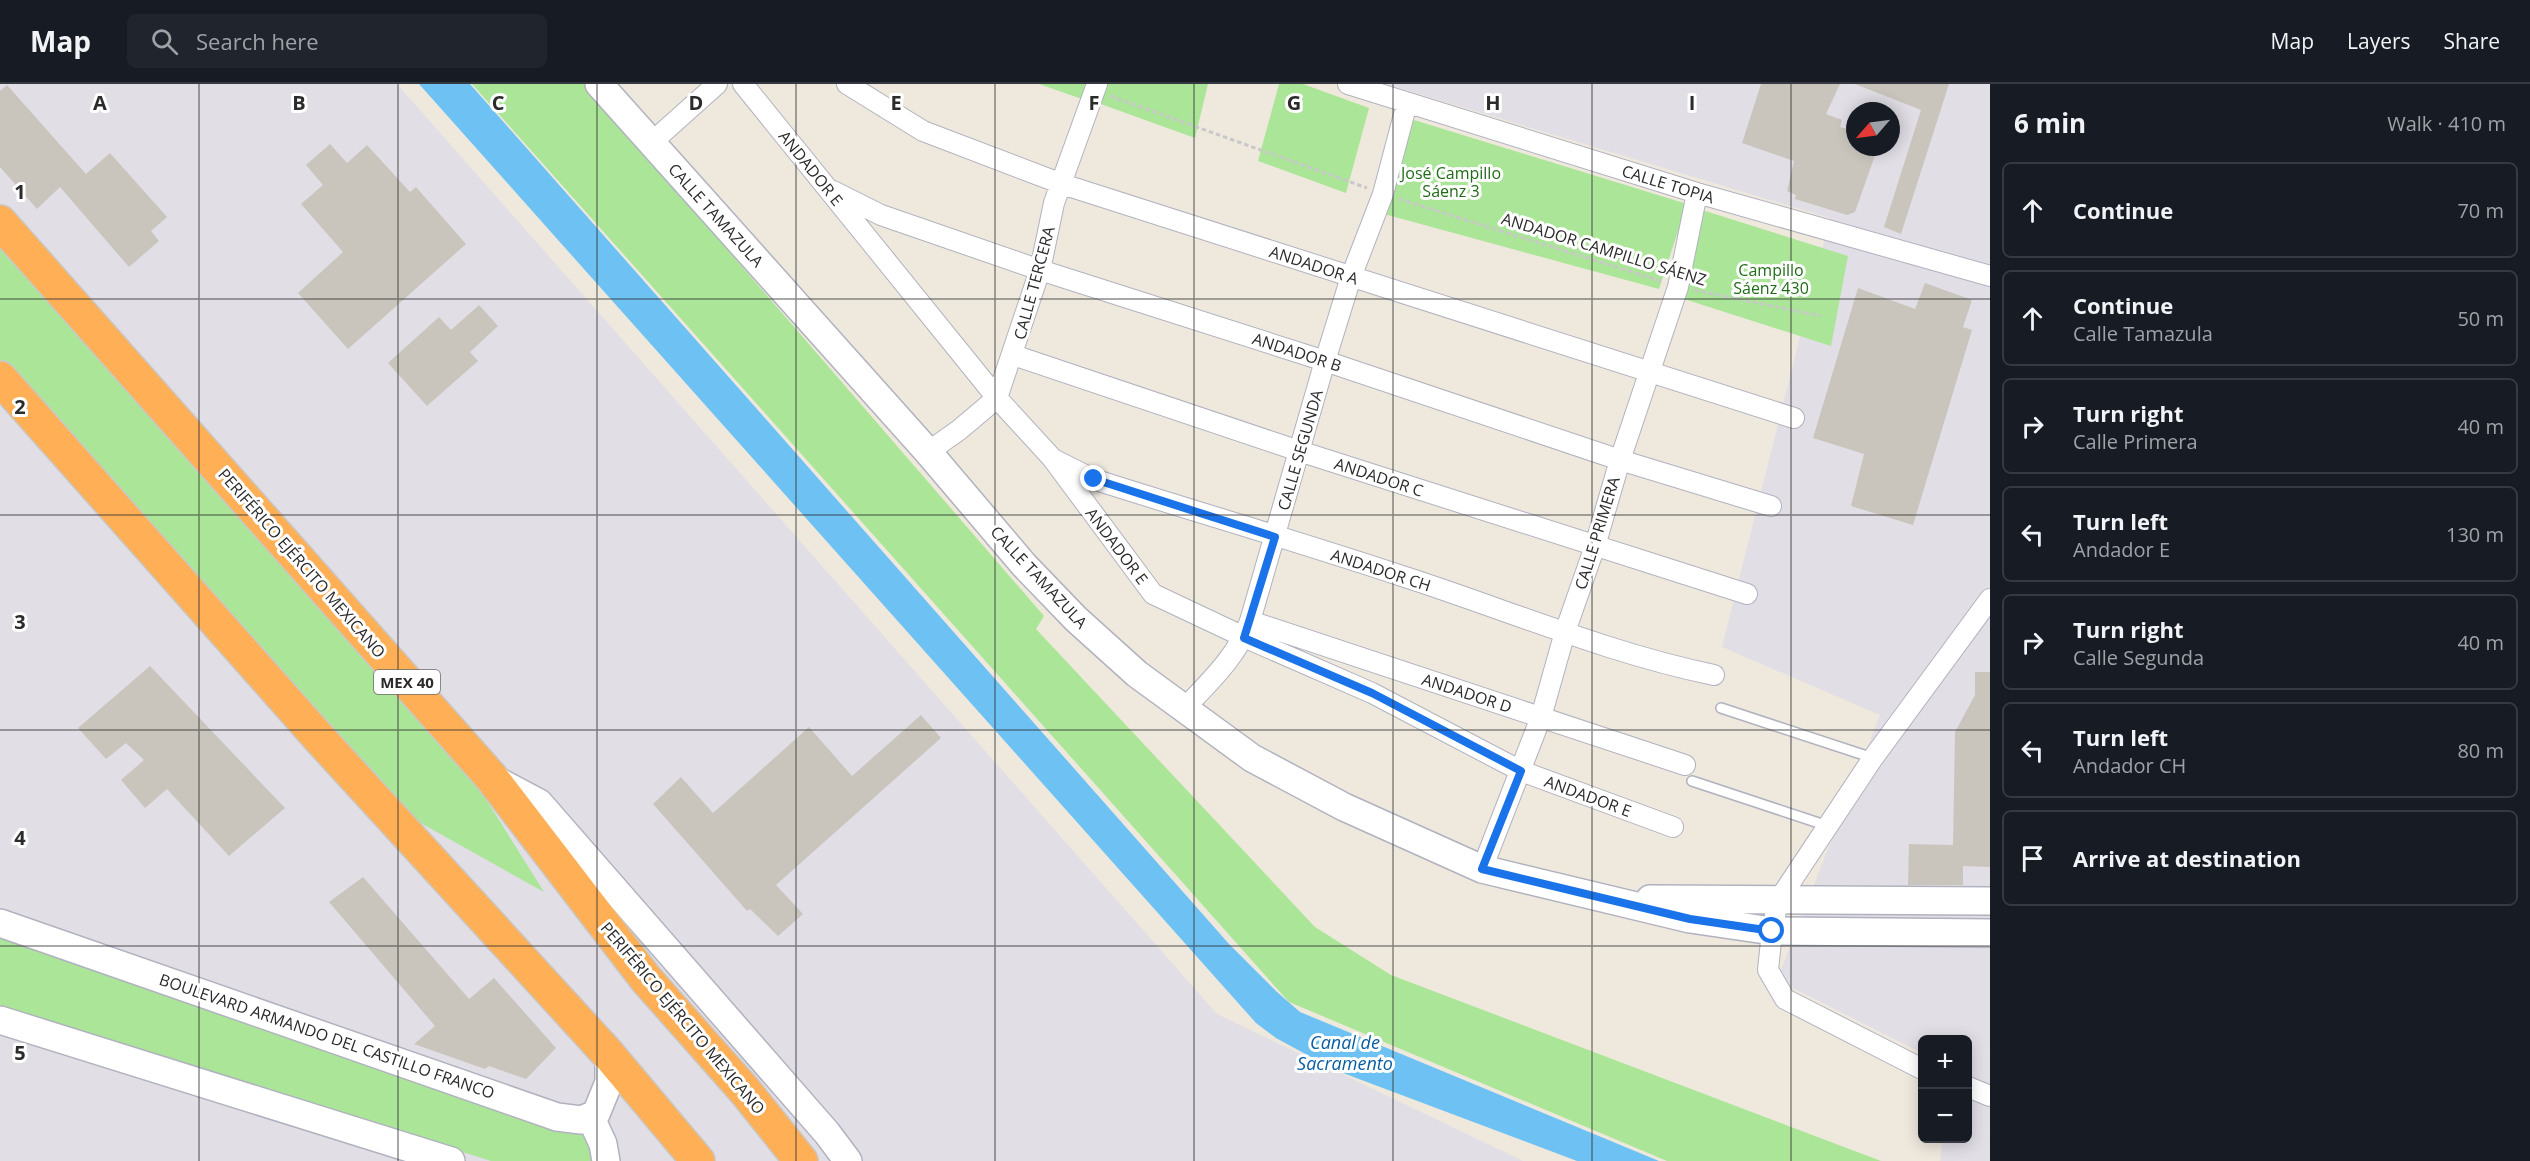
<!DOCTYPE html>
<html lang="en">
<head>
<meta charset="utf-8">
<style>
	body { margin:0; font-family:"Open Sans",sans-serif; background:#20242c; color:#f1f3f6 }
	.controls { position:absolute; right:18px; bottom:18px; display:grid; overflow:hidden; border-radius:9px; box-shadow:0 3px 15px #0003 }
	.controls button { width:54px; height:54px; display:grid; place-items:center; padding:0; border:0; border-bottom:2px solid #363941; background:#171b24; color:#f1f3f6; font:30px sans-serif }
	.compass { position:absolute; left:1846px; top:18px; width:54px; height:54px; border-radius:50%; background:#171b24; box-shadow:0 3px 15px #0003; rotate:242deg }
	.stop { position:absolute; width:18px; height:18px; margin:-14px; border:4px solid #1a73e8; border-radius:50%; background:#fff }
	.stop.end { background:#1a73e8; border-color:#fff; box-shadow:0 2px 6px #0008 }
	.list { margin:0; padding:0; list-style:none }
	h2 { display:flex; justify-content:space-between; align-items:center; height:78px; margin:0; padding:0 24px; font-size:26px }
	h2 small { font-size:20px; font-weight:400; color:#9ea1a6 }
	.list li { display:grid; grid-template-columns:39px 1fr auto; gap:18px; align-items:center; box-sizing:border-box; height:96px; margin:0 12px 12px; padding:0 12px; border:2px solid #363941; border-radius:9px }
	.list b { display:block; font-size:22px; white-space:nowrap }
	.list p { margin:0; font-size:20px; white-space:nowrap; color:#9ea1a6 }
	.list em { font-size:20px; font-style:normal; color:#9ea1a6 }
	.icon { flex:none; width:33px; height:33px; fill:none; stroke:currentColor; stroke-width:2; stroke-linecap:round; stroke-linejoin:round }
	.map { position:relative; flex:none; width:1990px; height:1077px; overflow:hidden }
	header { display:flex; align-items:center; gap:36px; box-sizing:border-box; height:84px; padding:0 30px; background:#171b24; border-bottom:2px solid #363941 }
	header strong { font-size:28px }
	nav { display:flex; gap:33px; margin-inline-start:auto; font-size:21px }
	.search { width:420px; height:54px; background:#20242c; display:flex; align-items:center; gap:15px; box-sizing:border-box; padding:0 21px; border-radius:9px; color:#9ea1a6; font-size:22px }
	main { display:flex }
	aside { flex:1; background:#171b24 }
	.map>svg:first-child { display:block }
</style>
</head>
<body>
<header>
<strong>Map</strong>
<div class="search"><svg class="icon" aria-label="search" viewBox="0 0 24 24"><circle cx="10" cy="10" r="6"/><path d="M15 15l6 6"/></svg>Search here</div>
<nav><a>Map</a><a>Layers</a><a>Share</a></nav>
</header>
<main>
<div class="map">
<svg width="1990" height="1077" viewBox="0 0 1990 1077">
	<rect width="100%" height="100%" fill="#eee8dd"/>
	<path fill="#e1dee6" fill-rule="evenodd" d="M0,0H397L1217,930L1523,1077H0Z
		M1386,0H1990V1077H1940L1943,1055L1968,1054V956H1922V969L1777,896L1880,631L1722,563L1830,134ZM1855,27H1891V63H1855Z"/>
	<path fill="#abe698" d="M472,0H584L1044,532L1036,545L1315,843L1391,891L1881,1077H1667L1289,918Z
		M1039,0H1085L1082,15Z
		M1103,0H1208L1195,54L1098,19Z
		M1279,0H1303L1369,24L1346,109L1258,77Z
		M1414,36L1687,120L1659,205L1384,130Z
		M1702,126L1848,172L1831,262L1681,214Z
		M0,145L454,664L544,808L383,718L0,289Z
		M0,852L584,1044L599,1077H491L0,921Z"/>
	<path fill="#6dc2f3" d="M419,0H470L1229,860L1277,908L1300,928L1659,1077H1577L1335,986L1276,954L1256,939Z"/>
	<path fill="#c9c5bd" d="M1761,0H1840L1826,30L1842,36L1840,43L1855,47V63H1878L1855,128L1847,131L1795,115L1796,111L1787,107L1794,77L1742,59Z
		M1855,0H1949L1901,150L1884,143L1921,26Z
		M7,1L86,90L110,69L167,133L151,147L159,157L129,183L60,103L37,125L0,83V7Z
		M330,60L347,79L367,61L410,108L416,103L466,160L348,265L298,209L343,168L301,120L323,101L306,81Z
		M1925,199L1972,216L1963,243L1972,246L1913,441L1851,422L1864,370L1813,354L1858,204L1915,225Z
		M479,221L498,242L470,268L478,277L427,322L388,279L439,233L451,246Z
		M150,582L285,724L229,772L167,705L145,724L121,696L144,676L126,659L106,675L78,644Z
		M1975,588H1990V783L1963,782V801H1908L1909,760L1953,761L1955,648L1975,611Z
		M921,631L941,654L776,801L803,830L778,852L750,825L747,827L653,720L681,693L713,729L809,643L852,692Z
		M363,793L469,915L494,894L556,964L526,995L489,982L485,985L414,960L435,942L329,818Z"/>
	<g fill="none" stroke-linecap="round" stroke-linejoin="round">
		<g stroke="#b1b2bf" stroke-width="12">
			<path id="lane" d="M1721,624L1873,674
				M1692,697L1828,742"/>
		</g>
		<g stroke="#b1b2bf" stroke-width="22">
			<path id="street" d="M743,0L997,314L1052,374L1153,510L1244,553L1372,609L1521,687L1673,743
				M847,0L923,47L1062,100L1794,334
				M1348,0L1697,109L1990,192
				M651,59L717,0
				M833,107L881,131L1040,186L1325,277L1620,376L1771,422
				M1013,271L1299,367L1747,510
				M928,368L959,346L997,314L1040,186L1054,119L1097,0
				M1055,376L1093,395C1196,428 1300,458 1402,492C1505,525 1607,569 1714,591
				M1250,537L1685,681
				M1183,626C1208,599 1237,573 1250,537L1325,277L1351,193L1383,110L1407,19
				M1482,785L1541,633L1565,548L1595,462L1620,376L1678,203L1697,109
				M1922,985L1785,915L1768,886L1772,847L1778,817L1873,674L1990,515
				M1968,1003L1990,1012"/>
		</g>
		<g stroke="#b1b2bf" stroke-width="30">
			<path id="secondary" d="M599,0L928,368L1024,481L1076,535L1137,590L1252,674L1344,723L1482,785L1690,835L1772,847L1990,849
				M494,695L539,719L827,1049L848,1077
				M1650,815L1990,817
				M0,839L557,1033L581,1036L596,1030L609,998V971
				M0,936L451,1077
				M591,1034L603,1060L606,1077"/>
		</g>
		<g stroke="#c8c8c8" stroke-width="36">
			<path id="highway" d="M0,138L491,693L646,895L745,1007L801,1077
				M0,294L319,654L609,971L698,1077"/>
		</g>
		<path stroke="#c8c8c8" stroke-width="3" stroke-dasharray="4.5 3" stroke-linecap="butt" d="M1110,12L1367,104
			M1399,115L1661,197
			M1694,206L1821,232"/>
		<use href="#lane" stroke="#fff" stroke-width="9"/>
		<use href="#street" stroke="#fff" stroke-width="20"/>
		<use href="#secondary" stroke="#fff" stroke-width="27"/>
		<use href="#highway" stroke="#ffb057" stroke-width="33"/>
	</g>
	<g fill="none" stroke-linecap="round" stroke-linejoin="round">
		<path stroke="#1a73e8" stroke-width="8" d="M1094,395L1275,453L1244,554L1372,609L1521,687L1482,785L1690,835L1772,847"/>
	</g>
	<path fill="none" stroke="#2b2b2b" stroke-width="1.5" stroke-opacity="0.55" d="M199,0V1077M398,0V1077M597,0V1077M796,0V1077M995,0V1077M1194,0V1077M1393,0V1077M1592,0V1077M1791,0V1077M0,215H1990M0,431H1990M0,646H1990M0,862H1990"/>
	<g text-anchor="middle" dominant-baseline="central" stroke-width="6" stroke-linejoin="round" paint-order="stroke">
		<rect fill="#fff" stroke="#6b6b6b" stroke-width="1.5" x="374" y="586" width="66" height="24" rx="4.5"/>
		<g font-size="15" font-weight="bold" fill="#2b2b2b">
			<text x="407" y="598">MEX 40</text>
		</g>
		<g font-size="16" fill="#2b2b2b" stroke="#fff">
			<text transform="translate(811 84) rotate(51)">ANDADOR E</text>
			<text transform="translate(1668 100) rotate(17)">CALLE TOPIA</text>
			<text transform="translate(716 131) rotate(48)">CALLE TAMAZULA</text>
			<text transform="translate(1604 165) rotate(17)">ANDADOR CAMPILLO SÁENZ</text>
			<text transform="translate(1314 181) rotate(18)">ANDADOR A</text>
			<text transform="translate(1034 199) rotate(-75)">CALLE TERCERA</text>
			<text transform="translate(1297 268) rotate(18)">ANDADOR B</text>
			<text transform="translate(1300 366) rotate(-74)">CALLE SEGUNDA</text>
			<text transform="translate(1379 393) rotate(18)">ANDADOR C</text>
			<text transform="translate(1597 449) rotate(-73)">CALLE PRIMERA</text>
			<text transform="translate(1117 462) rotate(53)">ANDADOR E</text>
			<text transform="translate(302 479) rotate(49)">PERIFÉRICO EJÉRCITO MEXICANO</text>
			<text transform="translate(1381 486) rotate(18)">ANDADOR CH</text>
			<text transform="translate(1039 493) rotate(47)">CALLE TAMAZULA</text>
			<text transform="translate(1467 609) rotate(18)">ANDADOR D</text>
			<text transform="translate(1588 712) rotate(20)">ANDADOR E</text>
			<text transform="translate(683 934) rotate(50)">PERIFÉRICO EJÉRCITO MEXICANO</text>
			<text transform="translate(327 952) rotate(19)">BOULEVARD ARMANDO DEL CASTILLO FRANCO</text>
		</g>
		<g font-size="16" fill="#216c18" stroke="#fff">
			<text x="1451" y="89">José Campillo<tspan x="1451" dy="18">Sáenz 3</tspan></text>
			<text x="1771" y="186">Campillo<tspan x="1771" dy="18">Sáenz 430</tspan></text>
		</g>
		<g font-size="18" font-style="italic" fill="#095ea2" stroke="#fff">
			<text x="1345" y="958">Canal de<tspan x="1345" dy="21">Sacramento</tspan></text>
		</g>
	</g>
	<g font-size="20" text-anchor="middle" font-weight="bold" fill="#2b2b2b" stroke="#fff" stroke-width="6" stroke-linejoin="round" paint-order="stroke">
		<text x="100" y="26">A</text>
		<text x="299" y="26">B</text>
		<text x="498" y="26">C</text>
		<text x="696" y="26">D</text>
		<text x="896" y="26">E</text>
		<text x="1094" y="26">F</text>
		<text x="1294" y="26">G</text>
		<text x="1493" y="26">H</text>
		<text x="1692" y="26">I</text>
		<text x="20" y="115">1</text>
		<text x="20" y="330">2</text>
		<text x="20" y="545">3</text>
		<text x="20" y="761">4</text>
		<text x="20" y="976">5</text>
	</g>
</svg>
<div class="controls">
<button>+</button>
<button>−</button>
</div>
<svg class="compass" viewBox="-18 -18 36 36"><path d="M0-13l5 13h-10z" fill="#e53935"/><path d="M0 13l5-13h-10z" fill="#9ea1a6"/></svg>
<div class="stop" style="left:1772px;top:847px"></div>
<div class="stop end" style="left:1094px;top:395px"></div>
</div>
<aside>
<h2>6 min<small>Walk · 410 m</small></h2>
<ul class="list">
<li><svg class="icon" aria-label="ahead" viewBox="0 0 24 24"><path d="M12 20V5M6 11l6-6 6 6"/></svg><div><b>Continue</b></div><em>70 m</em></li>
<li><svg class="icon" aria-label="ahead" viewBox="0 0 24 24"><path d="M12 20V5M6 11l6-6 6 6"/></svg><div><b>Continue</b><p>Calle Tamazula</p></div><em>50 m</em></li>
<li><svg class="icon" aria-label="right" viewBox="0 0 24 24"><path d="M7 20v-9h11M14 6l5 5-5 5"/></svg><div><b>Turn right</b><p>Calle Primera</p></div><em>40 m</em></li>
<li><svg class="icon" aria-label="left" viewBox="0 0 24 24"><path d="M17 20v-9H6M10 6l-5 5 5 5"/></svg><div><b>Turn left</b><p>Andador E</p></div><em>130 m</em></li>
<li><svg class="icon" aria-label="right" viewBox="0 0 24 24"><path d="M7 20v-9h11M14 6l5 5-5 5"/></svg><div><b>Turn right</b><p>Calle Segunda</p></div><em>40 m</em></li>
<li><svg class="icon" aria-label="left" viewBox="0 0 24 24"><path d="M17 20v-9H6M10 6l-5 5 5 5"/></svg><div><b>Turn left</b><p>Andador CH</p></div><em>80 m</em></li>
<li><svg class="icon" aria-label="arrive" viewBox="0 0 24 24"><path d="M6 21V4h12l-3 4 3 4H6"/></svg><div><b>Arrive at destination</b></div></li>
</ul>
</aside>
</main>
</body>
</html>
